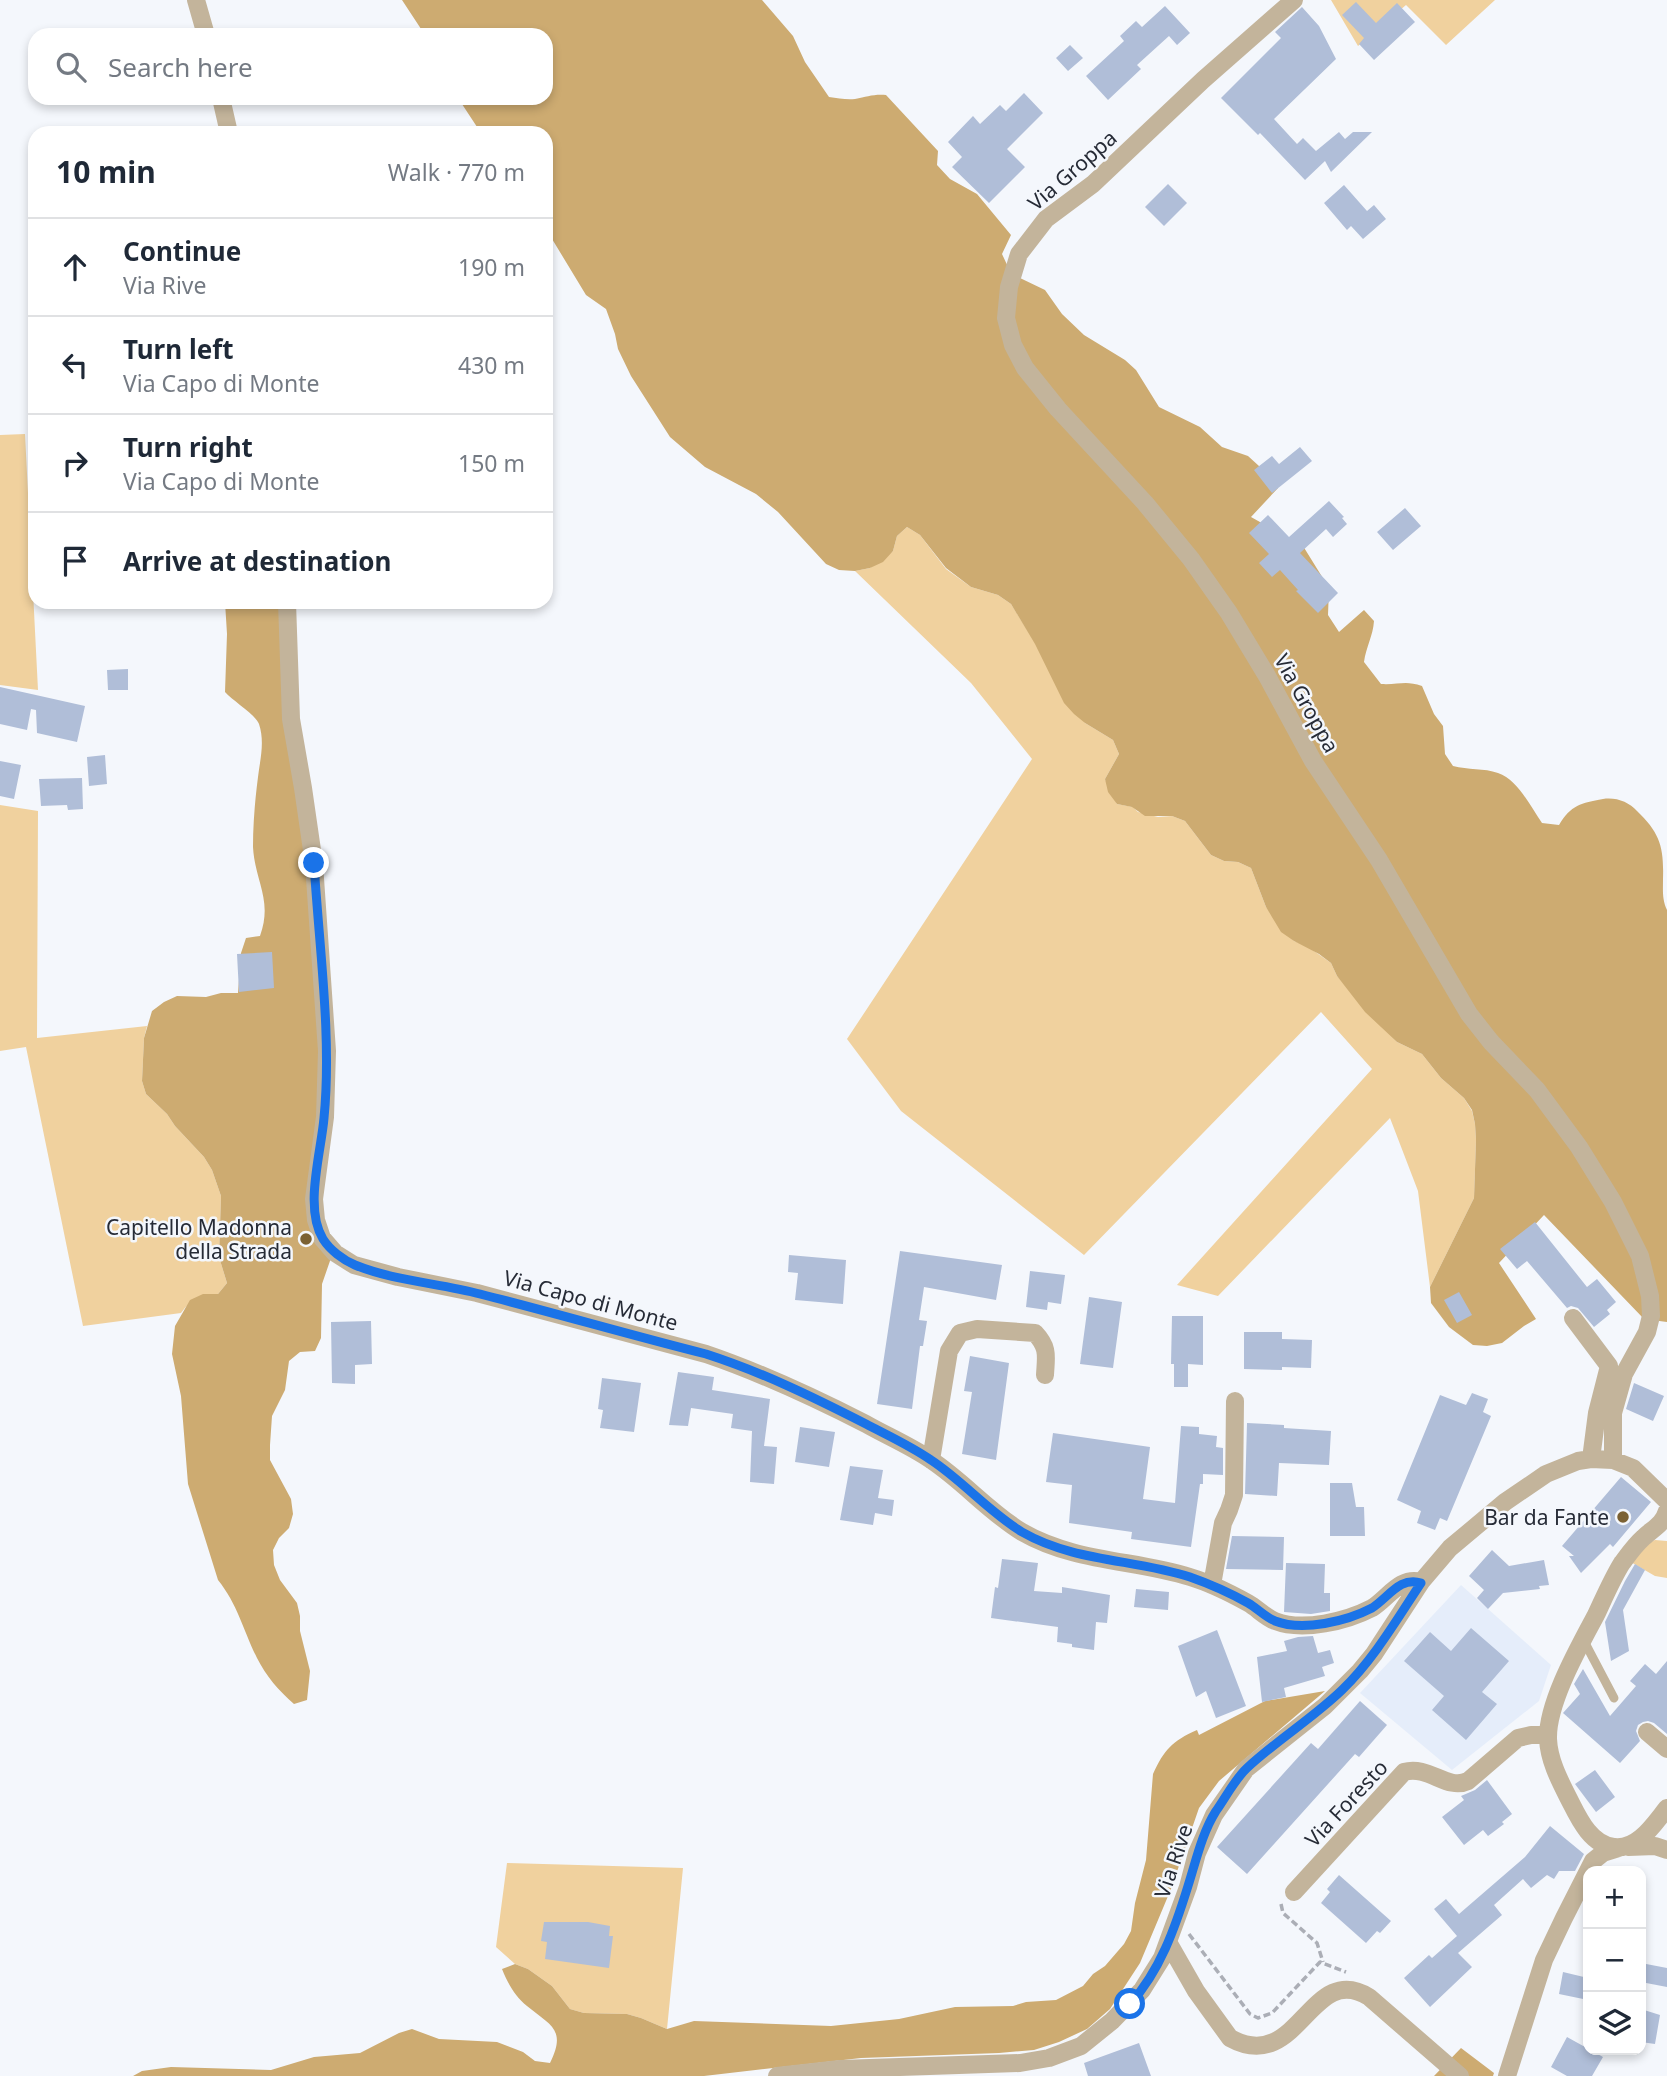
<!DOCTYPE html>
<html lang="en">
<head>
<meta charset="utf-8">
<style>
	body { margin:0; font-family:"Noto Sans",sans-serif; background:#f6f6f7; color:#1f2937 }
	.controls { position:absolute; right:21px; bottom:21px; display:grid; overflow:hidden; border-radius:14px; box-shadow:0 4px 10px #0003 }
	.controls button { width:63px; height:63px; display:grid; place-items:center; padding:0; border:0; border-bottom:2px solid #e0e1e3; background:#fff; color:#1f2937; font:35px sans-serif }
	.stop { position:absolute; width:21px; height:21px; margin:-16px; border:5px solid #1a73e8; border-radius:50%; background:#fff }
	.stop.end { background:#1a73e8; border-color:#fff; box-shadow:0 2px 7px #0008 }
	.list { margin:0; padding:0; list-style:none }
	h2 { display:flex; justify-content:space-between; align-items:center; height:91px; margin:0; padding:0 28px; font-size:30px }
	h2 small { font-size:23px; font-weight:400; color:#747a83 }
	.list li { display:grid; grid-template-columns:46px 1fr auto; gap:21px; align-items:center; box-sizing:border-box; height:98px; padding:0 28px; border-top:2px solid #e0e1e3 }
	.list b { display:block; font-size:26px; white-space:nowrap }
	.list p { margin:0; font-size:23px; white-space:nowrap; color:#747a83 }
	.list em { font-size:23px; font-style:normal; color:#747a83 }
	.icon { flex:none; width:38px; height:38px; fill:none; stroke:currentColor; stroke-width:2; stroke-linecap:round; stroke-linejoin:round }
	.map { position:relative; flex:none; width:1667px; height:2076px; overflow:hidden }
	.search { position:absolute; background:#fff; box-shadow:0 4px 10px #0003; left:28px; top:28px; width:525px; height:77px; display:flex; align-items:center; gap:18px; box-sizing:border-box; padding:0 24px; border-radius:21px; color:#747a83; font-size:26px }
	.panel { position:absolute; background:#fff; box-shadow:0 4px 10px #0003; left:28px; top:126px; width:525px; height:483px; border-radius:21px }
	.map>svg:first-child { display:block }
</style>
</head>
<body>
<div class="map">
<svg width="1667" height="2076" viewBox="0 0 1667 2076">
	<rect width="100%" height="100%" fill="#f4f7fc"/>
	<path fill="#e5edfa" d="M1461,1585L1551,1665L1539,1701L1452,1770L1360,1693Z"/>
	<path fill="#f0d19e" d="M1331,0H1495L1446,45L1406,5L1358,46Z
		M25,434L38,690L0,685V435Z
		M907,527L920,535L946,569L971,587L998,595L1011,604L1085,723L1113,740L1119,754L1105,779L1117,804L1133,807L1138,812L1158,817L1172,816L1185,821L1211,855L1224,861L1238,862L1251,868L1266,907L1294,941L1307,946L1331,963L1337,976L1397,1042L1422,1054L1441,1078L1464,1098L1472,1111L1475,1124L1476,1140L1474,1198L1430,1287L1418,1191L1390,1118L1218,1296L1177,1285L1372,1069L1321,1012L1084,1255L901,1111L847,1039L1032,759L971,683L855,571L870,568L893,551L897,536Z
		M0,805L38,811L37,1038L147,1026L144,1038L142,1081L146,1094L167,1114L175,1126L204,1157L212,1170L221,1196L219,1257L227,1283L218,1294C200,1293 192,1298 181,1313L83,1326L26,1047L0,1051Z
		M1655,1540L1667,1541V1578L1655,1576L1629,1561L1644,1545Z
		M507,1863L683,1868L667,2029L641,2018L627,2014L584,2013L570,2009L552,1986L528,1969L515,1964L496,1947Z"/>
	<path fill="#cdab71" d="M402,0H762L793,36L805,62L829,97C838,98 846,100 855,99C867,97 873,94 886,95L938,151L937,165L950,179L977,194L1011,235L1002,254L1009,269L1020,278L1045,290L1062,314L1084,335L1125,360L1136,370L1159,407L1200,427L1222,447L1248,456L1259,466L1278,488L1251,517L1303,546L1329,588L1328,615L1339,632L1364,610L1374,621C1373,636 1366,647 1364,662L1381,684C1399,685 1405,680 1422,686L1434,714L1443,726L1445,754L1453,766C1468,770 1484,768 1498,773C1518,780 1530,806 1542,823L1559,825C1571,805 1581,803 1603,799C1616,797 1629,802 1637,811C1660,833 1664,847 1663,879C1663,891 1662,899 1667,910V1322L1644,1319L1544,1215L1499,1263L1536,1319L1524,1326L1502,1343L1487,1346L1473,1345L1449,1327L1431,1303L1430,1287L1474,1198L1476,1140L1475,1124L1472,1110L1464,1098L1441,1078L1422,1054L1397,1042L1365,1012L1337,976L1331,963L1319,954L1294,941L1281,932L1266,907L1251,868L1238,862L1224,861L1211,855L1185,821L1172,816H1145L1132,807L1117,804L1108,792L1105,779L1119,754L1113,740L1085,723L1074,714L1064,703L1035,644L1011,604L998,595L971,587L946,568L920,535L907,527L897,536L893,551L883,562L870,568L855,571L839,570L826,564L778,512L756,494L705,467L670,437L631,376L618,349L615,334L606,309L586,295L546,229V133H481L458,98H546V35H425Z
		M225,602H284L310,828L323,1014L315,1186L331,1258L322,1284L321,1338L315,1351L300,1352L289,1361L285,1390L272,1416L270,1445V1460L291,1499L293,1514L289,1528L279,1538L273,1550L274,1565L280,1580L297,1603L300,1616V1631L310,1671L307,1700L294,1704C279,1691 266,1676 257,1658C243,1630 238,1605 218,1580L188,1484L181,1396L172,1354L175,1326L190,1300L203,1294H218L227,1283L219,1257L221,1196L212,1170L204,1157L175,1126L167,1114L146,1094L142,1081L144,1038L152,1011L164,1002L177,996L206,997L221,993H238L241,953L246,938L260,936C273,900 255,882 253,847C253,824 255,800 258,777C260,760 265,742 259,724C256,715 233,701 225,692L227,634Z
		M1325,1691L1219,1781L1199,1808L1171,1889L1140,1963L1110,2009L1087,2029L1059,2042L1034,2050L999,2053L861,2058L704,2076H133L142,2071L171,2067L271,2070L314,2057L360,2053L399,2033L412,2029L439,2039L497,2042L523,2052L535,2061L550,2063C567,2029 550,2025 527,2006C515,1996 508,1984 502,1969L515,1964L528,1969L552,1986L570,2009L584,2013L627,2014L641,2018L667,2029L694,2021L831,2026L899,2019L955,2007L1013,2006L1026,2002L1056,2000L1083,1986L1093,1974L1105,1966L1124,1944L1131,1931L1135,1903L1146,1860L1153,1774C1164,1750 1172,1741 1197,1730L1199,1735L1265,1701Z
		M1461,2048L1494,2073L1493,2076H1434Z"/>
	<path fill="#b0bed8" d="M1356,2L1376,23L1397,3L1415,22L1374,60L1359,44L1364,38L1342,15Z
		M1165,6L1190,33L1177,45L1169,36L1137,65L1141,69L1108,100L1086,76L1124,41L1120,36L1136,21L1142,27Z
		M1302,7L1319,26L1336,59L1274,119L1297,144L1303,138L1316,151L1339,132L1345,139L1353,132H1372L1331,172L1325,161L1305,180L1260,133L1258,135L1221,98L1281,38L1275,32Z
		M1070,45L1083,58L1068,71L1056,58Z
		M1024,93L1043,113L1007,149L1025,167L989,203L952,167L962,157L948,142L973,116L980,124L1000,105L1006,111Z
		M1168,184L1187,203L1164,226L1145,207Z
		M1344,185L1367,211L1374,205L1386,219L1363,239L1351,226L1347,230L1324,203Z
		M1300,447L1312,461L1272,493L1254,470L1272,456L1279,464Z
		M1329,501L1344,517L1342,518L1347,524L1333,537L1326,529L1300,553L1338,593L1318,613L1296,591L1298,590L1280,570L1272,577L1259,563L1269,554L1249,533L1268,515L1289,537Z
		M1405,508L1421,526L1393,550L1377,532Z
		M128,669V690H108L107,670Z
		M0,687L85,706L77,742L37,733L36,710L31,709L27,730L0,724Z
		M105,755L107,784L89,786L87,757Z
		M0,761L21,765L14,799L0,796Z
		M82,778L83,809L68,810L67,805L41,806L39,779Z
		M272,952L274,988L239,992L237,954Z
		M1535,1222L1587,1287L1597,1279L1616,1302L1607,1310L1610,1314L1594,1327L1578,1308L1571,1306L1567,1308L1527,1261L1517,1269L1500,1249Z
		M900,1251L1002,1265L996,1300L924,1287L919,1320L927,1321L923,1346H920L912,1409L877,1404Z
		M789,1255L846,1260L843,1304L795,1300L798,1273L788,1272Z
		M1030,1271L1065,1275L1061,1304L1048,1302L1047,1310L1026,1307Z
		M1459,1292L1472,1315L1457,1323L1444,1300Z
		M1089,1297L1122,1302L1113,1368L1080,1364Z
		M1172,1316H1203V1365L1188,1364V1387H1174V1364H1171Z
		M371,1321L372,1364L355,1365V1384L332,1383L331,1322Z
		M1244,1332H1282V1339L1312,1340L1311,1368L1282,1367V1370L1244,1369Z
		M970,1356L1009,1363L996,1460L962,1454L972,1392L964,1391Z
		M678,1372L714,1377L712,1390L770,1399L764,1446L777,1447L774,1484L750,1482L752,1431L731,1428L733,1414L691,1408L688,1426L669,1425Z
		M602,1378L641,1383L634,1432L600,1428L603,1410L598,1409Z
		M1634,1383L1664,1396L1653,1421L1626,1409Z
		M1472,1393L1488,1399L1483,1412L1491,1416L1447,1521L1440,1518L1435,1530L1417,1523L1421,1511L1397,1500L1440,1395L1466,1405Z
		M1247,1423L1284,1425V1428L1331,1431L1329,1465L1279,1463L1277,1496L1245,1494Z
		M1181,1426L1199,1427V1434L1217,1436L1216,1447L1223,1448V1475L1203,1474V1484H1200L1191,1547L1131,1539L1132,1532L1069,1523L1072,1485L1046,1482L1053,1433L1150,1447L1143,1499L1175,1503Z
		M800,1427L835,1432L829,1467L795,1462Z
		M850,1466L883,1470L878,1498L894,1500L892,1516L875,1513L873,1525L840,1520Z
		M1621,1477L1651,1502L1613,1547L1610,1544L1581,1573L1569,1556H1574L1562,1546Z
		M1330,1483H1352L1356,1507H1364L1365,1536H1330Z
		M1232,1536L1284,1537L1283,1570L1226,1569Z
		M1492,1550L1509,1566L1544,1560L1549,1585L1539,1586L1540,1589L1503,1593L1488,1609L1477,1598L1484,1590L1469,1576Z
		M1002,1559L1038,1563L1034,1591L1062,1593V1587L1110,1595L1107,1623L1096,1622L1094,1650L1072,1647V1644L1057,1642L1058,1627L991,1618L995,1587L998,1588Z
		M1286,1563L1325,1564L1324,1593H1330V1611L1311,1614L1284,1612Z
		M1635,1564L1645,1570L1623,1610L1629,1651L1611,1661L1605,1622L1625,1581Z
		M1136,1589L1169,1592L1168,1610L1134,1607Z
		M1471,1628L1509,1661L1482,1692L1497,1704L1466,1740L1432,1710L1444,1696L1404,1661L1430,1632L1451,1651Z
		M1217,1630L1246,1706L1216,1718L1206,1691L1196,1697L1178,1646Z
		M1313,1636L1318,1653L1330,1650L1334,1663L1322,1667L1325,1676L1284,1688L1286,1697L1262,1702L1257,1657L1287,1651L1284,1641L1298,1637Z
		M1667,1661V1734L1654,1723L1648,1721L1643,1722L1638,1725L1636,1731L1640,1741L1620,1763L1563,1713L1580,1694L1574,1684L1583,1669L1610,1716L1636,1686L1630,1681L1645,1664L1656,1674Z
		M1360,1701L1387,1725L1359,1757L1355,1754L1247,1874L1217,1847L1311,1743L1318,1749Z
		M1595,1770L1615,1797L1596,1812L1575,1784Z
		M1487,1780L1512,1814L1502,1822L1504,1824L1488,1836L1483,1830L1464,1845L1442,1817L1464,1800L1461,1796L1475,1790Z
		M1550,1826L1584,1854L1575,1871H1559L1554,1879L1547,1875L1531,1888L1523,1879L1494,1905L1502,1915L1458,1953L1472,1967L1430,2007L1404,1978L1429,1955L1432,1958L1457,1936L1434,1909L1446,1899L1459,1914L1525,1857Z
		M1339,1875L1391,1921L1380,1933L1377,1931L1366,1943L1321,1903L1330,1892L1327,1889Z
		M544,1922H588L610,1926L609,1936H613L609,1968L545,1959L547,1942L541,1941Z
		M1641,1963L1667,1968V1987L1641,1982Z
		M1563,1972L1588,1978V2000L1559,1994Z
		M1641,2009L1660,2015L1655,2044L1641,2042Z
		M1567,2037L1603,2057L1592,2076H1567L1551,2067Z
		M1139,2043L1151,2076H1088L1084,2063Z"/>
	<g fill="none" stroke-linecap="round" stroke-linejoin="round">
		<path stroke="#abaeb6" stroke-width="3.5" stroke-dasharray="7 3.5" stroke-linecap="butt" d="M1281,1904L1283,1913L1317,1943L1323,1962
			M1189,1934L1250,2014L1258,2018L1272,2013L1320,1962L1346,1972"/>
		<path stroke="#c3b49b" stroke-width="9" d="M1584,1641L1614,1698"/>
		<path stroke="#c3b49b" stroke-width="18" d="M196,0L206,35
			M1294,0L1203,80L1093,184L1046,219L1019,254L1009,287L1006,318L1013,345L1025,368L1058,409L1145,503L1191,559L1229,613L1267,676L1313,761L1379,860L1469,1014L1491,1042L1537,1090L1579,1147L1613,1202L1640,1256L1650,1296L1651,1316L1647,1332L1624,1374L1613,1413V1460L1633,1468L1667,1501
			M221,98L229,133
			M287,602L291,719L303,788L314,864L327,1051L325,1117L314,1199L316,1220L322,1238L335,1253L354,1265L398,1277L477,1293L706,1354C762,1373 813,1397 866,1424C887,1436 911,1446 931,1460C963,1481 989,1512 1022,1532C1074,1562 1135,1560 1190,1577C1210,1583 1230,1593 1248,1603C1257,1608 1265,1617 1275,1621C1303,1632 1347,1621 1372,1608C1388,1598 1400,1576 1421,1582
			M1573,1318L1609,1366L1597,1413L1591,1459
			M931,1460L949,1351L960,1333L977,1329L1035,1333C1049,1348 1046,1356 1045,1375
			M1667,1511C1663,1525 1652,1529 1643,1538C1635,1545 1628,1555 1622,1563C1612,1579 1604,1598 1596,1615C1579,1647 1547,1703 1548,1739C1549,1762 1561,1783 1571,1803C1580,1821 1592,1845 1614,1847C1638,1850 1654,1824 1667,1808
			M1212,1585L1223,1523L1229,1510L1234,1495L1235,1401
			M1647,1732L1667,1749
			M1628,1847L1655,1846L1667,1850
			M1294,1892L1404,1772C1429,1765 1447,1791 1468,1781L1518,1738L1531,1735H1548
			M1168,1942L1196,1991L1230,2038C1299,2076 1310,1960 1369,1997L1460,2076
			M777,2076L840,2069L1020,2063L1049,2058L1081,2046L1112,2021L1142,1990L1162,1958L1188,1887L1197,1853L1214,1815L1246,1769L1325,1706L1360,1671L1374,1654L1421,1582L1450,1548L1505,1502L1546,1474L1578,1461L1591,1459L1613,1460
			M1507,2076L1544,1960L1564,1918L1593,1861L1603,1853L1619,1848"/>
	</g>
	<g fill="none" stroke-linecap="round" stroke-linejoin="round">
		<path stroke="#1a73e8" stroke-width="9" d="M314,863C319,946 332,1037 324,1118C321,1153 304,1208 323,1239C330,1250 343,1260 355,1265C394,1281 439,1283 480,1294C555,1313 630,1335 706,1354C762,1372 813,1397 866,1424C887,1435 911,1446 931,1460C963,1481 989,1512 1022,1532C1074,1562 1135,1559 1190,1577C1210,1584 1230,1593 1248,1603C1257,1608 1265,1617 1275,1621C1303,1632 1347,1621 1372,1608C1388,1598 1400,1576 1421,1583C1397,1619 1374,1659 1342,1690C1313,1718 1277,1740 1247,1768C1235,1779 1226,1797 1216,1811C1202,1833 1196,1861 1188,1886C1175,1928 1160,1971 1130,2004"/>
	</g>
	<g fill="#7b6133" stroke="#f4f7fc" stroke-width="2.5">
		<circle cx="306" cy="1239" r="7"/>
		<circle cx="1623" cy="1517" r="7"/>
	</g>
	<g text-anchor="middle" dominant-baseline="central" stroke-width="5" stroke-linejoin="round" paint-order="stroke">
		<g font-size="21" fill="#262b36" stroke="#f4f7fc">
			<text transform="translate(1072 170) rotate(-41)">Via Groppa</text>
			<text transform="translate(1307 703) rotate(61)">Via Groppa</text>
			<text transform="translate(591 1300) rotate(15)">Via Capo di Monte</text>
			<text transform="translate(1346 1803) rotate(-47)">Via Foresto</text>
			<text transform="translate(1173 1861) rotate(-71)">Via Rive</text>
		</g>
		<g font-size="21" fill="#262b36" stroke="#f4f7fc" text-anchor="end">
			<text x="292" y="1227">Capitello Madonna<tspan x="292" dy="24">della Strada</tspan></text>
			<text x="1609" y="1517">Bar da Fante</text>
		</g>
	</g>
</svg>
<div class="controls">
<button>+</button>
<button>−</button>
<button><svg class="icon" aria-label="layers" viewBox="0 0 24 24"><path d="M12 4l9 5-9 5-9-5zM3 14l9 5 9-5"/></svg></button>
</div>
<div class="stop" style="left:1130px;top:2004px"></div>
<div class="stop end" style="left:314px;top:863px"></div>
<div class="search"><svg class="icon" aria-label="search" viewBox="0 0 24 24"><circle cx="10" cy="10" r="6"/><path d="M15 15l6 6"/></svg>Search here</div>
<section class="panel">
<h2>10 min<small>Walk · 770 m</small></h2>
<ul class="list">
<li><svg class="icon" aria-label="ahead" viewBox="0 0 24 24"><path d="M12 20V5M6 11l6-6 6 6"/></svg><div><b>Continue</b><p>Via Rive</p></div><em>190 m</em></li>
<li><svg class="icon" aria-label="left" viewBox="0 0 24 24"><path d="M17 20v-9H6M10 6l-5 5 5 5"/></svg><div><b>Turn left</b><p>Via Capo di Monte</p></div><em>430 m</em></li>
<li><svg class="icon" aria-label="right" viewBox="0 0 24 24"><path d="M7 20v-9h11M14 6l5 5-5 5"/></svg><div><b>Turn right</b><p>Via Capo di Monte</p></div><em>150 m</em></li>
<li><svg class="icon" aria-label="arrive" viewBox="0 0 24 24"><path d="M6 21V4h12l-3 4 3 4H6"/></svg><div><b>Arrive at destination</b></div></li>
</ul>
</section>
</div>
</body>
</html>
